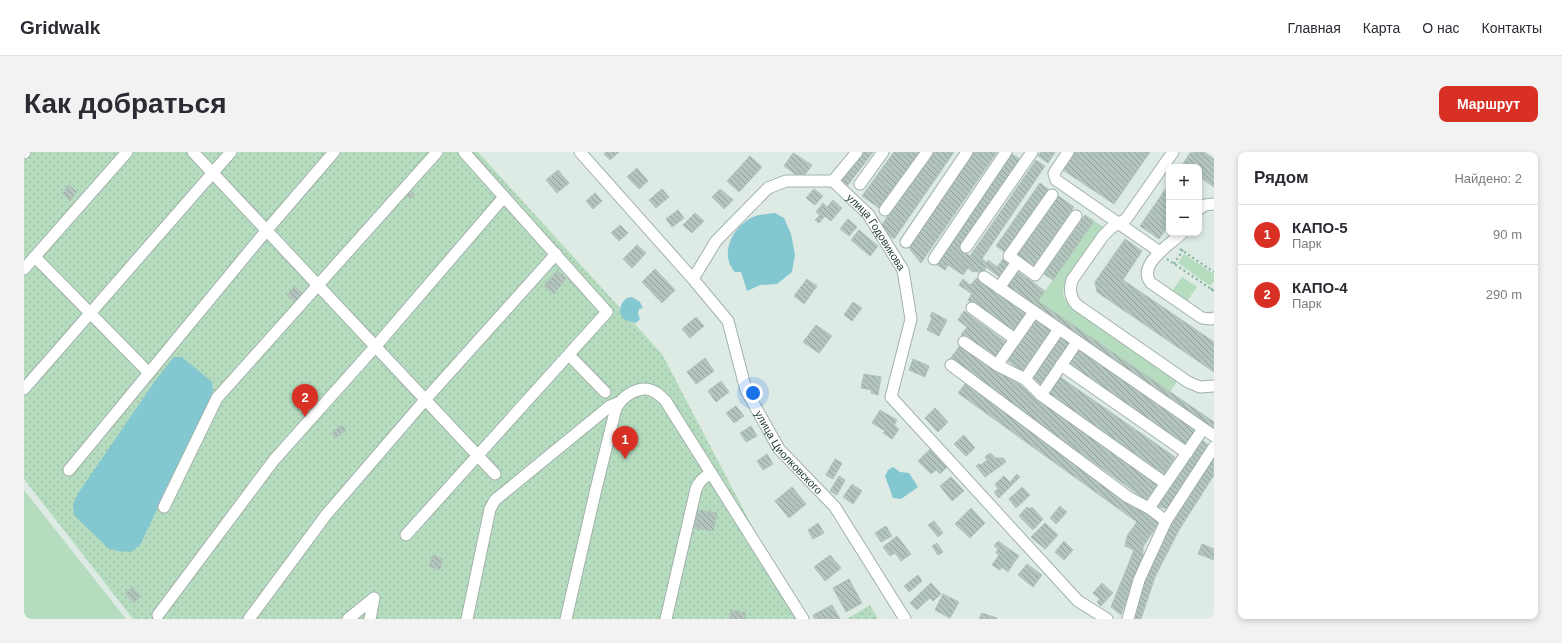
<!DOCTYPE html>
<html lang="ru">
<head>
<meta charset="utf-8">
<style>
	body { margin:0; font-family:Helvetica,sans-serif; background:#f2f2f3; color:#2b2b33 }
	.controls { position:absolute; right:12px; top:12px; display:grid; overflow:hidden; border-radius:8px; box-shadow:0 2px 6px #0003 }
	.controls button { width:36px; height:36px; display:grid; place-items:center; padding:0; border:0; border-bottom:1px solid #e1e1e2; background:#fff; color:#2b2b33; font:20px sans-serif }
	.you { position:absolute; left:729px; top:241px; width:14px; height:14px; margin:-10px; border:3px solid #fff; border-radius:50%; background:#1a73e8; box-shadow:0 0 0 6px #1a73e833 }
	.badge { display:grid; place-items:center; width:26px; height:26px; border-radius:50%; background:#d93025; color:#fff; font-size:13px; font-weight:700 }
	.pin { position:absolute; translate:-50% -33px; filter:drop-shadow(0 1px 2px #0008) }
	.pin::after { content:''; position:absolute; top:21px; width:14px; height:12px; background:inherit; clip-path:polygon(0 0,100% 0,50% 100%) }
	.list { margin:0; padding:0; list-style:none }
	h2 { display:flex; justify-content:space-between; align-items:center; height:52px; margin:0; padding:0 16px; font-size:17px }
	h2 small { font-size:13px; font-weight:400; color:#7c7c81 }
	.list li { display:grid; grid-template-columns:26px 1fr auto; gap:12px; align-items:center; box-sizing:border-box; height:60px; padding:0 16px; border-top:1px solid #e1e1e2 }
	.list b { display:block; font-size:15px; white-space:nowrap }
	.list p { margin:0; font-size:13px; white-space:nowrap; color:#7c7c81 }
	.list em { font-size:13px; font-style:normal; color:#7c7c81 }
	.map { position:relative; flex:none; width:1190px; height:467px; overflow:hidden; border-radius:8px }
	header { display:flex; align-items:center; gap:24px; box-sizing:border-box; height:56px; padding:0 20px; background:#fff; border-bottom:1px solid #e1e1e2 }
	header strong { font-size:19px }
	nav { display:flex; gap:22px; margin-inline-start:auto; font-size:14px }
	.intro { display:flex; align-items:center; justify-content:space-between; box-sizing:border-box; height:96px; padding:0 24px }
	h1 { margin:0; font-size:28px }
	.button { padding:10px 18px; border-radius:8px; background:#d93025; color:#fff; font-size:14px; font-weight:700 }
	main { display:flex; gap:24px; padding:0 24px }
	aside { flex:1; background:#fff; border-radius:8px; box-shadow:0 2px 6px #0003 }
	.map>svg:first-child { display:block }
</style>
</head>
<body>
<header>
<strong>Gridwalk</strong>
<nav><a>Главная</a><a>Карта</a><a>О нас</a><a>Контакты</a></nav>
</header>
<div class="intro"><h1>Как добраться</h1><a class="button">Маршрут</a></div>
<main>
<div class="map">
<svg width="1190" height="467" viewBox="0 0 1190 467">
	<defs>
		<pattern id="garden-dots" width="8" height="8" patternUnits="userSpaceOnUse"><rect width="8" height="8" fill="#b6dcbf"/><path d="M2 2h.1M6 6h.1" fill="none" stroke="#9cbea5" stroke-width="1.8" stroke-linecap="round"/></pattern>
		<pattern id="building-back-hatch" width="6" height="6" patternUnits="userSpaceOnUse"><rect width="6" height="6" fill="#b3c5bd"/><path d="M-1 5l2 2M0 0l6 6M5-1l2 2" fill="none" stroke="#91a19a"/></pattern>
	</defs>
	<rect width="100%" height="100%" fill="#deeae4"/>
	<path fill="#b6dcbf" d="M1070,69L1080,75L1040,133C1038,140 1039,145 1044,151L1154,228L1146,240L1014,149Z
		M1160,102L1190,122V129L1186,134L1154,111Z
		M1158,125L1173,135L1163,149L1148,139Z
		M0,338L102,467H0Z"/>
	<path fill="url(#garden-dots)" d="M0,0H454L638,202L748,412L784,467H109L0,327Z
		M846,453L854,467H823Z"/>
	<path fill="#83c7d1" d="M751,61L760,66L767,82L771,103L768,120L753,132L736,133L723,139L717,120H711C695,103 708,76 727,66C734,62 744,62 751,61Z
		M608,145L616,150L619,156L615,157L614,162L616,167L612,171L601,168L596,162C596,154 597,151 603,146Z
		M150,205H158L188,230L189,242L116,393L107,400L93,399L84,396L50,363L49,352L55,340L131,229Z
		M869,315L876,320L885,321L894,335L877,347L869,346L861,324L864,318Z"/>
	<path fill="url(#building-back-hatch)" stroke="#b0c3bb" d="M582,0H595L586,8L580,2Z
		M837,0H849L821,37L813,31Z
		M870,0H896L855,56L838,44Z
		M908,0H930L870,87L862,81L863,78L857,74Z
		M950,0H973L897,111L885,96Z
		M1017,0H1031L1024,11L1014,4Z
		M1051,0H1126L1090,52L1039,18Z
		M1180,0L1190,7V35L1177,26L1175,30V15H1157L1166,1Z
		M769,1L788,13L778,27L760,14Z
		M988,2L996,7L935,97L946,104L1012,8L1021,14L949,120L944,116L939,123L924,113L921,118L913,113Z
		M726,4L738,15L715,40L703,29Z
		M613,16L624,29L615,37L603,25Z
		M534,18L545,31L533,41L522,28Z
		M1016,31L1025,38L981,100L972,94Z
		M1145,32V73L1135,87L1116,74Z
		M45,33L53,40L46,49L38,41Z
		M385,37L391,43L386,47L381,41Z
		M638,37L645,45L632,56L625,48Z
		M696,37L709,48L700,57L688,45Z
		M790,37L799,44L791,53L782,46Z
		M571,41L578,49L569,57L562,49Z
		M1033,43L1050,55L1008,116L991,104Z
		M809,48L818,56L807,69L801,64L795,71L791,68L796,63L792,60L799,51L803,55Z
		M654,58L660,66L648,75L642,67Z
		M671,61L680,69L668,81L659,73Z
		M1061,63L1070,69L1029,128L1020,122Z
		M824,67L833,75L825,84L816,77Z
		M596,73L604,81L595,89L587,81Z
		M835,78L854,94L846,104L827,88Z
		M1101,87L1118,99L1099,128L1190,190V220L1073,140L1071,130Z
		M613,93L622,101L608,116L599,107Z
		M981,104L989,110L978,127L962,115L960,121L949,119L958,107L963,111L964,108L973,115Z
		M631,117L651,138L638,151L618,130Z
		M990,117L1021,139L1014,149L1190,270V283L977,136Z
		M533,119L542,127L530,142L520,134Z
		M953,126L1003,161L989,180L944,148L948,142L935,133L939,127L946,133Z
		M783,127L793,134L780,152L770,144Z
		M271,134L280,143L272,151L263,143Z
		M829,150L838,156L828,169L820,163Z
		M940,159L982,190L970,207L937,183L943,175L934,168Z
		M908,160L923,168L915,184L903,178L908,166L906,165Z
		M672,165L680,174L666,186L658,177Z
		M1011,166L1028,177L998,219L982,208Z
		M792,173L808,184L795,201L779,190Z
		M1038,184L1047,191L1017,233L1007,226Z
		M938,191L1133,332L1122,348L926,207Z
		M1055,196L1172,278L1161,294L1044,213Z
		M681,206L690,219L672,232L663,220Z
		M889,207L905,214L901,225L885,218Z
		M840,222L857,225L854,243L847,241L848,238L837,236Z
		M1036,225L1151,305L1140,322L1025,241Z
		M697,229L705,240L692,250L684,239Z
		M941,232L1135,370L1119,395V403L1097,463L1087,455L1110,398L1101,394L1103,384L1113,370L934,241Z
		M712,254L720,264L710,271L702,261Z
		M911,256L924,270L914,280L901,266Z
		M856,258L873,268L870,273L875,277L868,287L859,281L861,279L848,271Z
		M318,273L322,278L312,286L308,281Z
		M727,274L733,284L722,290L716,281Z
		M940,283L951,296L942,304L930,292Z
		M1178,288L1186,294L1144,357L1131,354Z
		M906,297L923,315L916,322L912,318L907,322L894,309Z
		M966,301L972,306H979L982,310L961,325L952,314L955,312L957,313L963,308L961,305Z
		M743,302L749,312L739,318L733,309Z
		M1190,303V323L1155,378L1131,425L1117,467H1106L1116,431L1144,372Z
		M811,307L818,311L809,327L802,323Z
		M993,322L996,325L975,346L970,340L974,337L971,332L980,324L986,330Z
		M815,324L821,328L813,343L806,339Z
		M927,325L940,339L928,349L916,334Z
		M828,332L838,339L829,352L819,345Z
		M768,335L782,352L765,366L751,349Z
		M998,335L1006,343L992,356L985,347Z
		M1036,354L1043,360L1032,372L1026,366Z
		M1003,355L1006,357L1008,355L1019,367L1009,378L995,364Z
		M947,356L961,371L946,386L931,372Z
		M674,358L693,361L689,379L670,376Z
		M910,369L919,381L914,385L904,373Z
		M794,371L800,381L789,387L784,378Z
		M1021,371L1034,383L1021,397L1007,385Z
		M862,374L868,384L857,390L851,381Z
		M873,384L887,402L877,409L871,401L866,404L859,395Z
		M974,389L995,404L991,409L985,405L981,406L977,405L972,401L974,397L970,394Z
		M1040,389L1049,398L1040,408L1031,400Z
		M913,391L919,400L914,403L908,394Z
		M1178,392L1190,397V408L1174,402Z
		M409,403L419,407L416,418L405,414Z
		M806,403L817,416L801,429L790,415Z
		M975,403L981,406L985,405L991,409L984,420L978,415L976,418L968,413Z
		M1003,412L1018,423L1009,435L994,423Z
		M894,423L898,429L885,440L880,434Z
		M825,427L838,451L822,460L809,436Z
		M907,431L917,442L909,449L906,446L900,451L893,444Z
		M1078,431L1089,441L1077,454L1073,450L1076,447L1069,441Z
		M109,435L117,444L110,451L101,441Z
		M919,442L935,450L926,466L911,458Z
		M893,444L900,451L893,458L886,451Z
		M808,453L816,467H791L789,463Z
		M707,458L722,461L720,467H705Z
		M958,461L973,466V467H955Z"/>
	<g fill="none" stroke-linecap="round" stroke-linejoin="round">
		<g stroke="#a1b2ab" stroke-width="13">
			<g id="minor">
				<path d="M169,0L471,322"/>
				<path id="s1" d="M556,0L669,127L704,169L722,238L755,297L811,355L881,467"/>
				<path id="s2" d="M833,0L809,29L844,62L879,118L887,167L867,245L1054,449L1083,467"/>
				<path d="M1044,0L1030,21L1032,28L1136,100"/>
				<path d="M1149,0L1107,60L1102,67L1087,76L1079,84L1048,128C1045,138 1046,146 1053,153L1164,230L1176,235L1190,234"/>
				<path d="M0,1L1,0"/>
				<path d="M836,32L859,0"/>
				<path d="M1028,43L985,104L1011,123L1052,64"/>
				<path d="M1175,57L1181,53L1190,52"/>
				<path d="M861,58L903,0"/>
				<path d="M1158,81C1147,92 1112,113 1127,131L1178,166L1187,167L1190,166"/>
				<path d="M882,90L943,0"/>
				<path d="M942,95L1008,0"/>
				<path d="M11,105L125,221"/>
				<path d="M910,107L982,0"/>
				<path d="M0,117L103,0"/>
				<path d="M960,125L1190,284"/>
				<path d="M669,127L692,89L744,36L762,29H809"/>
				<path d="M975,136L993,110"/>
				<path d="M948,156L991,187"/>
				<path d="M940,190L973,213L1001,227L1017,243L1141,331"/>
				<path d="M545,203L581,240"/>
				<path d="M927,213L1104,345L1125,356L1142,369"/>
				<path d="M973,213L1010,160"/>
				<path d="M1037,213L1163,301"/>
				<path d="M1001,227L1035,177"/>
				<path d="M0,237L207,0"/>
				<path d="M1017,243L1053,190"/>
				<path d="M45,318L242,79L310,0"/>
				<path d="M140,355L193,246L413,0"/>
				<path d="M1125,356L1179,277"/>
				<path d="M382,383L583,160L440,0"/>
				<path d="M134,463L250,308L351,195L480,45"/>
				<path d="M225,467L302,363L401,248L532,102"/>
				<path d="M324,467L350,446L346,467"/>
				<path d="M443,467L466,357L471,348L586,254L596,250"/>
				<path d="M542,467L572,337L592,256C599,244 616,231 631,240C635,242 638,246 641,248L779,467"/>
				<path d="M642,467L672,337C675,329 680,325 687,321"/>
				<path d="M1104,467L1115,428L1142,369L1190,295"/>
			</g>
		</g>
		<path stroke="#7dae9e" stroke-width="2" stroke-dasharray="2 3" stroke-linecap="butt" d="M1156,97L1190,120
			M1143,107L1190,139
			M1150,112L1159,98
			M1187,138L1190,134"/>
		<use href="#minor" stroke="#fff" stroke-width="11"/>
	</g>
	<g text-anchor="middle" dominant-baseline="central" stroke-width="3" stroke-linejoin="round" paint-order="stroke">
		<g font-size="11" fill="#1f3a32" stroke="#eef7f2">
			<text stroke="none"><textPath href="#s2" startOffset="105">улица Годовикова</textPath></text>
			<text stroke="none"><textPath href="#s1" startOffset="372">улица Циолковского</textPath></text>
		</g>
	</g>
</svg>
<div class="controls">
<button>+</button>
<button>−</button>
</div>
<div class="you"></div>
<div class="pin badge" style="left:601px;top:307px">1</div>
<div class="pin badge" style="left:281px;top:265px">2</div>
</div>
<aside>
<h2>Рядом<small>Найдено: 2</small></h2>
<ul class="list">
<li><span class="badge">1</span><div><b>КАПО-5</b><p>Парк</p></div><em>90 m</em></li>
<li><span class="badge">2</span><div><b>КАПО-4</b><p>Парк</p></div><em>290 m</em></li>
</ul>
</aside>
</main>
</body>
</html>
